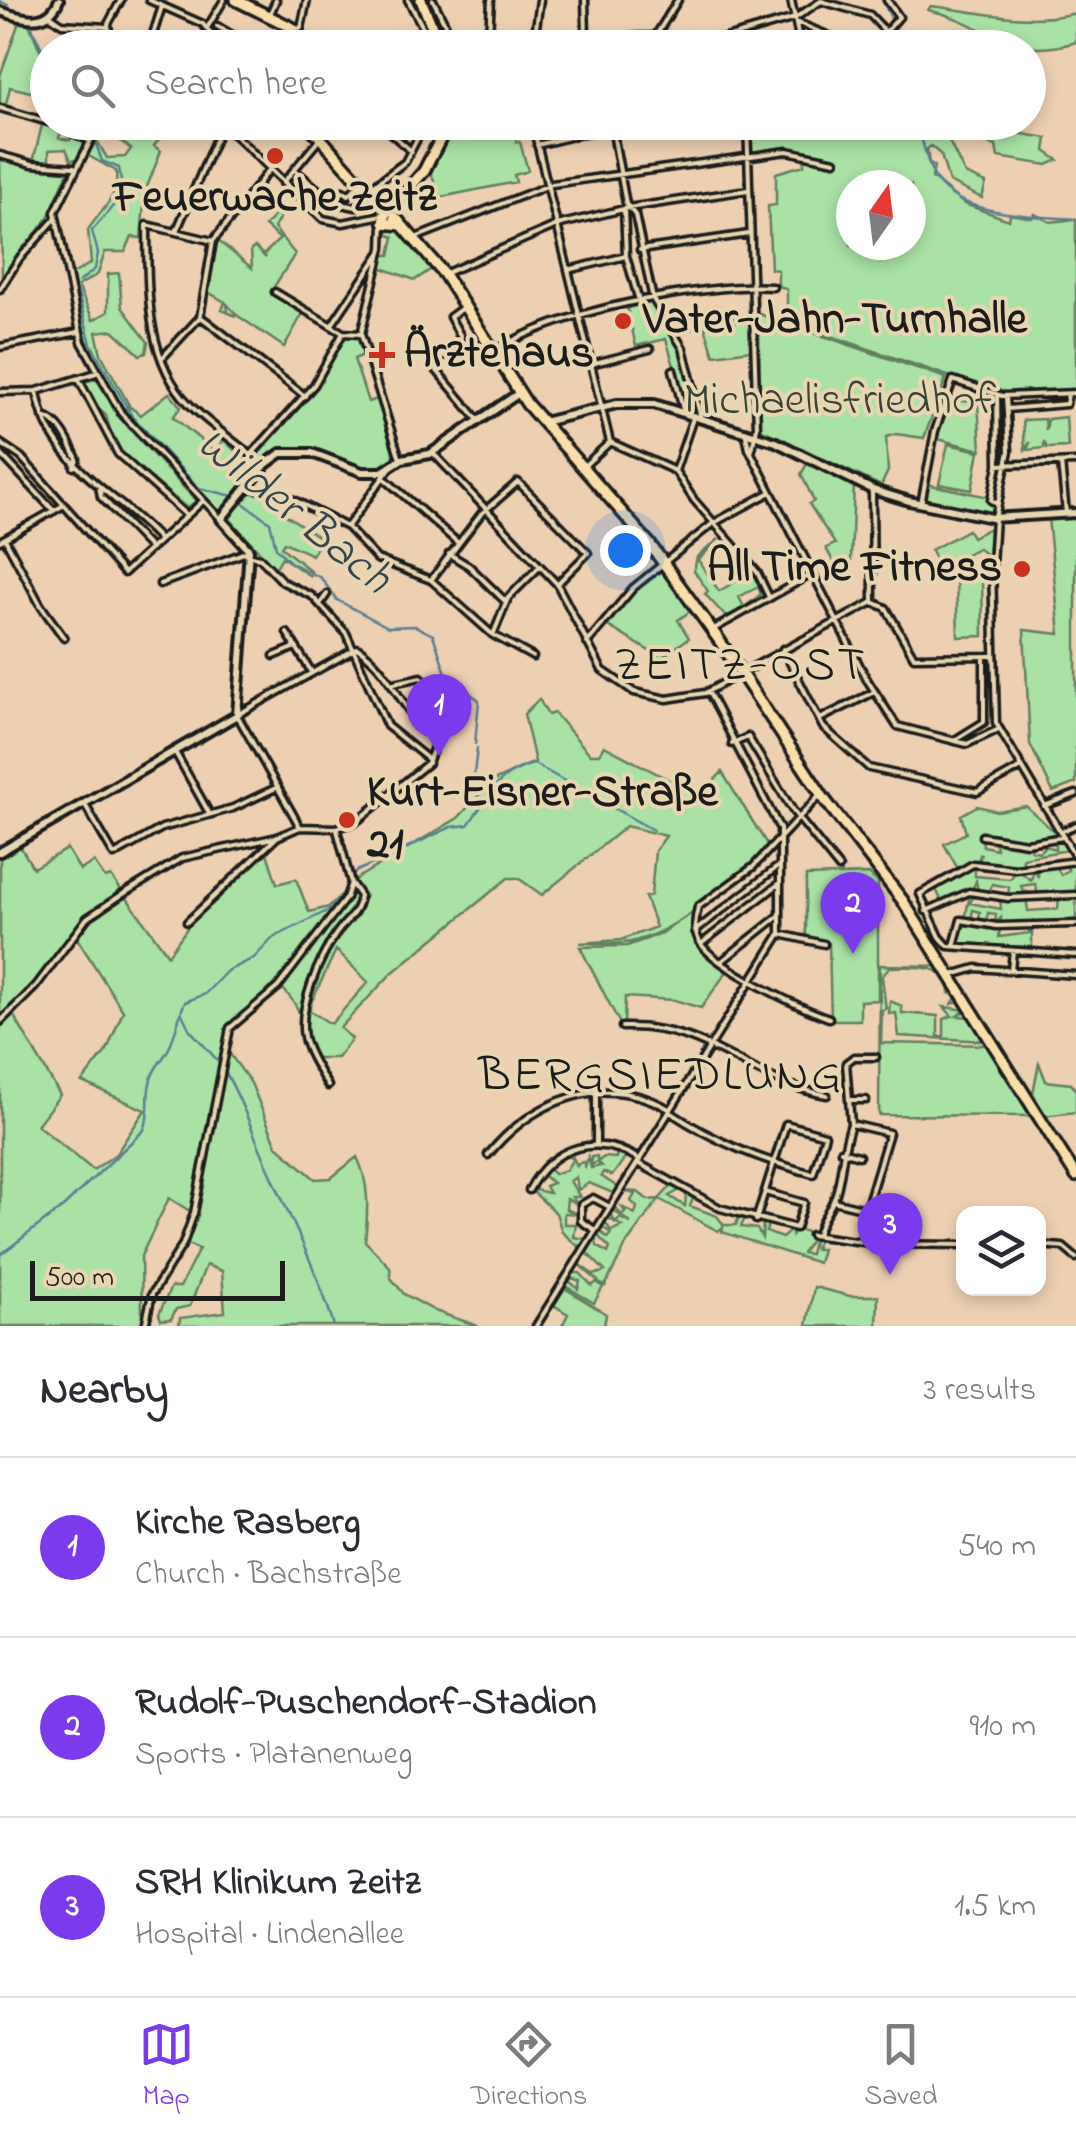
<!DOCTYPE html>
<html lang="en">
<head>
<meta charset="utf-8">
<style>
	body { margin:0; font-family:"Indie Flower",sans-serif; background:#f2f2f3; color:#2b2b33 }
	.controls { position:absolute; right:30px; bottom:30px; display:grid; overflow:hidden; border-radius:20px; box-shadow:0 5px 15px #0003 }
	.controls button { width:90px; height:90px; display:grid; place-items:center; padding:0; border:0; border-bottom:2px solid #e1e1e2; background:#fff; color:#2b2b33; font:50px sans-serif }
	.compass { position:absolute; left:836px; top:170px; width:90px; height:90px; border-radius:50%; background:#fff; box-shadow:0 5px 15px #0003; rotate:14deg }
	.scale { position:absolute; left:30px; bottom:25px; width:255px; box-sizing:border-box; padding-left:10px; border:5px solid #1c1c1c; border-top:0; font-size:28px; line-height:35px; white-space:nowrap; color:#1c1c1c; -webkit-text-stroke:8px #e8d6b3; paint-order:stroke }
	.you { position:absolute; left:625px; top:550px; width:35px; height:35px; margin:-25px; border:8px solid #fff; border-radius:50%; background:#1a73e8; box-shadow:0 0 0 15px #1a73e833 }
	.badge { display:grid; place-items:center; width:65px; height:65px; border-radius:50%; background:#7c3aed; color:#fff; font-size:32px; font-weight:700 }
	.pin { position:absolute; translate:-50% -82px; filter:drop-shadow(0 2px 5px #0008) }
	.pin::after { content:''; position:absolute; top:52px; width:35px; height:30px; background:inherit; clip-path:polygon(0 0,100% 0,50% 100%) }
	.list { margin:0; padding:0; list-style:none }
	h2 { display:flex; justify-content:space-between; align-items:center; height:130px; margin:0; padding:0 40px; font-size:42px }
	h2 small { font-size:32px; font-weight:400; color:#7c7c81 }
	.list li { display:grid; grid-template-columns:65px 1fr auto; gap:30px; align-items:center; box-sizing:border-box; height:180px; padding:0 40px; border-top:2px solid #e1e1e2 }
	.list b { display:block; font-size:38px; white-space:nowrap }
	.list p { margin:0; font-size:32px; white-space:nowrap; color:#7c7c81 }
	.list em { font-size:32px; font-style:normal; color:#7c7c81 }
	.icon { flex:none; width:55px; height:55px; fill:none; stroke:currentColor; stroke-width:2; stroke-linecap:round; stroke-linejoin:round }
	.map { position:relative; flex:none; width:1076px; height:1326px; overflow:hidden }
	.search { position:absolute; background:#fff; box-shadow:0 5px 15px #0003; left:30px; right:30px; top:30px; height:110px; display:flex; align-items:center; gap:25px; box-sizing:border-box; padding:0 35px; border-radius:55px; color:#7c7c81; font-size:38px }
	.sheet { height:670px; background:#fff }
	nav { display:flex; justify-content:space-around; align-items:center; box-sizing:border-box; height:140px; border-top:2px solid #e1e1e2; background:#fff; font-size:28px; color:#7c7c81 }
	nav a { display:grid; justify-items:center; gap:5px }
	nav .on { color:#7c3aed }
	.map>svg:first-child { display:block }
</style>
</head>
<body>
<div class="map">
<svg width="1076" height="1326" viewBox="0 0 1076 1326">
	<rect width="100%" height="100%" fill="#edd0b2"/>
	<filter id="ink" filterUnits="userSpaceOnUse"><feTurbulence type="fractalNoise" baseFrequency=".01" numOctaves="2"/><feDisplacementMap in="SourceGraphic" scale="20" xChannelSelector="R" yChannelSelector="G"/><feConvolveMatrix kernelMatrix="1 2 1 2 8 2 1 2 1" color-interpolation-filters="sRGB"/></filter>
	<g filter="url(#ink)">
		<path fill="#aae2a6" stroke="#637f61" stroke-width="2.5" fill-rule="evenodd" d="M931,6C980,12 1026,25 1076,13V42C1005,63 991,23 928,10Z
			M19,22L29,24L47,67V96L10,87L6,104H0V76Z
			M43,121L62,129L59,138L70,140L73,134L86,142L76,159L71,160L66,149L49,150V163L33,162Z
			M164,123H170L154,146L161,151L145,192L141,238L132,237L125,252H105L98,274L78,286L93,320L108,312V274L119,273L122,307L148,342L146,353L140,355L113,330L96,332L101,354L129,405L122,411C92,369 81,325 71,275L91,263L88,230C102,208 119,199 116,171L87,155L96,139L107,158L125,157L131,149L118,139C128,126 142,127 156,134Z
			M454,123H528V126L501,129H516V142H520L528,171L514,175L516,182L441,197L429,169Z
			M776,123H946V135L965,174L986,183L982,198L949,182L941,155L931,146L927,149L929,164L934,166L932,178L964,204L1009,220L1010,214L1032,218L1035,214L1050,222L1076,219V390L998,393L787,321V290L778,285V270L771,269L768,206L776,205V173L804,165V151L751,152L750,135ZM851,185H911V245H851Z
			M986,130L999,136L1005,131L1047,138L1045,151L1058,160L1047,165L998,157L996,146L981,140Z
			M0,158L68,172L48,218L2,277Z
			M276,214L280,217L274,228L295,254L272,290L303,313L284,347L238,316L227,304L228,312L236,316L222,310L225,302L208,292L217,240L252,268L251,250L255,247L266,258L264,254L280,239L265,226Z
			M393,227H399L433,268L415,280L379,267L381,255H390L394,237L386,234Z
			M652,302L681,348L700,413L687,409L666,339L636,346L627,308Z
			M733,311L735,322L750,321L752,350L714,355L705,327L676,332L672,325L681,317Z
			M759,314L946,378L924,438L896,434L886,437L888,471L881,486L760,429Z
			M343,336L360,337L366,354L354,359L368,402L381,398L395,461C365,484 332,454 300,450C286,448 275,459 261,461L256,457L312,393Z
			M96,379L134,434L196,501L187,508L116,449L106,416L93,402L84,382Z
			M169,393L181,407L173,417L214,451L224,440L249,464L260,463L225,509L215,510L208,503L124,413L130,407L141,415Z
			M947,400L978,402L981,450L934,438Z
			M1066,417L1068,447L1047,448L1044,441V448L1027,450L1030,442L1025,450L1023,420L1045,419L1046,430L1048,419Z
			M948,444L979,451L972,490L939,484Z
			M810,459L854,484L851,560L836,567L826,548L835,544L809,504L814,501L801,474Z
			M926,484L989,497L994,513L924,500Z
			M246,492L280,498L283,513L322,539L312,555L284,542L281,547L311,571L310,576L282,557L275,569L230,519Z
			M1076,516V783L1053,792L1030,744L1024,630L1060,634L1048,518Z
			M990,528L988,556L978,548L939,568L931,550L968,530L972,537Z
			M719,539L698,560L719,591L754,571L767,594L746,606L761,594L758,587L739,597L744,607L726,617L705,594L708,591L694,571L697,557Z
			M664,567L693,609L678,620L689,638L661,658L608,626L631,591Z
			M982,577L983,636L958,637L956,578Z
			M539,699L548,715L554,713L590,754H599L604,746L700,796L722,772L768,846C740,880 678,930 635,941C618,946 598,943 580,943L621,940L656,927L645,897L651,895L655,851L666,836L626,826L542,895L518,878H508L392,973L340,1028L352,1039L337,1058H317C299,1032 309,1016 283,989L233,1028L227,1050L251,1083L277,1146L315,1179L331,1178L357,1157C370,1184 368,1212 365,1241L390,1267L391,1278L404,1294L435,1311L478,1326H179L180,1318L225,1312L222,1271L206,1265L190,1306L176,1309L171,1319L161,1320L159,1314L171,1287H180L199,1249L185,1243L196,1215L169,1198L141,1256L142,1312L152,1314L150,1326H0V855L19,844L33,868L67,849L80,870L94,862L105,878L111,876L168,955L192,921L266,850L277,884L296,879L309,912L329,907L359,877L458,818L491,782L535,762L524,714ZM73,932L123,1011L107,1050L82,1082L145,1110L116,1154L93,1170L37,1125L60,1095L11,1011ZM336,950L368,982L331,1024L310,1011V1005Z
			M977,806L997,811L1026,806L1059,836L1025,840L982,835L983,846L996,849L995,840L1033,843L1031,850L1039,852L1045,846L1055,849V841L1061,840L1067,850L1023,858V867L979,862L981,853L977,862L958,869L944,844L966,833L961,815Z
			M975,865V876L1010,879L1017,870L1030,869L1023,874L1031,880L1034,869L1038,877V868L1056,866L1061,875L1068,870L1067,865L1075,864L1076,894L1037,892L1035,884L1021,886L1023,891L1032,893L1008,896L1009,887L992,884L989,893L978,891L976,881L972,890L942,902L934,885Z
			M869,874L878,882V1000L860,1001V1020H831L829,943L806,937V876Z
			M970,894H975L970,903L1001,909L1000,898L1026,897L1028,911L1058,909L1059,896L1076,897V922L1000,924L1001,918L995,924L996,914L988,913L986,922L979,921L980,912L973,910L971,920L965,919Z
			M694,911L695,944L728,970L701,1008L674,1000L625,997L624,1025L620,1024L580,947L627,946L661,934Z
			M962,921L1000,927L999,937L1030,933V927L1018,929V925L1032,923V947L958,944Z
			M880,965L939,966L959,998L958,1002L952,1004L957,996L949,993C948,961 913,967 889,967L882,977L886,1009L882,1010L881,1043L989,1045L1033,1116L879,1115Z
			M890,1001L902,1006V1013L938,1016V1037L944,1036V1019L952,1016L944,1007L966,1010L957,1016L971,1017L987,1041L899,1036L896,1013L889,1014Z
			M1039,1063L1046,1081L1071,1084L1076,1090V1112L1044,1116L1033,1093Z
			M617,1149L628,1154L612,1176L603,1172L601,1176L619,1188L611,1201L613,1193L589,1183L578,1190L576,1177L570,1181L580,1197H572L577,1204L567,1199L566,1209L577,1214L564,1213V1224H576L574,1237L587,1239L579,1247L562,1232L556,1213L532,1191L535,1185V1190L549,1193L545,1186L553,1183L541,1174L547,1167L554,1174L566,1170L573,1159L564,1155L570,1151L577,1166L579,1163L583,1162L585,1167L588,1157L591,1168L601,1166L597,1162L592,1165L591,1157L597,1156V1162L604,1157L616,1158Z
			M672,1185L680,1190L669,1196L685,1206L686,1194L698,1199H693L690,1206L717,1216L724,1225H736L739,1216L745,1218L741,1227L757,1229L762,1238L763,1222L768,1224L766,1232L782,1238L789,1232L784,1227L792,1230V1235L796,1229L807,1232L811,1240L802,1253L810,1254L814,1237L819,1238L815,1249H822L818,1263L722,1232L723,1227L718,1231L659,1199L627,1243L605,1286L597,1282L603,1287L594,1303L564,1285L567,1279L578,1289L580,1281L569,1277L575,1267L574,1273H580L592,1286L598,1281L577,1263L594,1275L605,1271L585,1251L595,1235L597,1246L608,1253L610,1248L596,1234L598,1230L608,1238L611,1233L601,1226L604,1220L611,1231L622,1226L606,1217L610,1212L615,1222L620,1218L631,1223L611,1209L614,1204L621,1215L625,1212L622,1207L635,1214L637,1207L631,1201L635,1194L623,1191L638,1192L648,1200L659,1199Z
			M563,1287L606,1314L604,1326H562L568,1314L552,1304Z
			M814,1287L850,1296H878L877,1326H807Z"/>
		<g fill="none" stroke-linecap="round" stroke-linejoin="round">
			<path stroke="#5c7e95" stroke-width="2.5" d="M882,0L891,18
				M0,1L8,5
				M30,23L48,62
				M901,31L904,48
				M83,122L92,133
				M917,122C922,138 926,160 933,174C952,217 1037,216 1076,219
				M79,282L95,269L98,253L92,231L123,194L119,168L102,161L95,141
				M78,293L91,344L132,416L199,488L233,496L270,522L276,548L290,562L321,578L337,600L388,627L415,626L433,635L447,676L479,700L475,744
				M477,748L474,774L490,797
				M181,1012L190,1030L219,1062
				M223,1068C240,1096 249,1123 262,1153C286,1211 316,1265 334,1326
				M0,1255L63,1207L144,1130C151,1113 146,1100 150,1083C153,1067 163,1061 169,1048C176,1033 178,1017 185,1002L205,994L227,971L254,958L273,938L331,909L344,894L347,879L357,871L451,827L468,825C489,797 498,771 534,764L653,830"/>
			<g stroke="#1c1c1c" stroke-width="11">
				<path id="minor" d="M149,0L203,24L222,48
					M408,0L434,48
					M433,0L457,48
					M585,0L586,35
					M791,0L801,48
					M270,14L276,0
					M49,15L62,24L107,27
					M796,22L858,48
					M217,26L254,48
					M207,28L224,0
					M294,29L301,28L307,0
					M447,32L534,39L654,36
					M489,35L491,0
					M109,38L147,47L185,43L206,48
					M149,47L162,6
					M111,48L108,24L121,0
					M533,48L540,0
					M648,48L678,0
					M691,48L795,18L821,1L870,15L887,33
					M872,48L899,17L887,0
					M0,108L48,122
					M51,122L90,141
					M100,122L55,212L82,342L121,413L221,519
					M221,122L323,219L343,223L382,215
					M378,122L409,149
					M532,122L610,442
					M611,122L626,204L635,215L653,299L683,348L701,418
					M747,122L757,428L751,453
					M537,145L610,127
					M0,155L32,164L74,167
					M296,171L334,203L343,191L349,195L358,185
					M283,183L318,141
					M370,188L405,162L426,122
					M336,203L356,207L369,194
					M624,209L626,256L639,301
					M176,232L223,122
					M415,238L552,184L787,151L835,161
					M213,241L147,225C148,284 144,359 190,405C208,423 231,439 251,455L314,385L343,333
					M640,250L749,234
					M568,270L626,256
					M444,274L557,225L628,208L748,190
					M0,289L19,259L56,218
					M275,292L343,333L361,334
					M464,307L450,317L461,337L433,366L479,421
					M201,317L305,396
					M331,326L381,252
					M361,334L400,459
					M361,334L382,248L383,222
					M0,347L79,332
					M497,350C555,311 702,283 773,287
					M163,357L200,317L213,241L270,169
					M591,364L650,349
					M673,370L684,413
					M79,380L118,454L186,515
					M37,391C47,463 115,491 160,540
					M0,392L37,391L96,373
					M997,395L998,465L1076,462
					M1006,396L1009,451L995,518L992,565L996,723L1076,858
					M1007,409L1066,404L1068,394
					M43,417C60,420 70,444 77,459L74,467
					M745,431L749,449L866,678L897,726L967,744L997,730
					M610,442L675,471L694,500L757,572L769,597
					M0,443L21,457L64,505
					M0,453L54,511
					M434,454L557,584L602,670L634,692L667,699L705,693L873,602
					M1061,463L1066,513
					M584,466L610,442
					M675,471L693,418
					M385,479L457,542
					M99,486L101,497L151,549
					M872,492L873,602
					M292,499L347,527L377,559L431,580L493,635L533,657
					M921,504L935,431L953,380L1002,396L1076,393
					M997,504L991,500L998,465
					M347,527L390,468
					M5,539L41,606L64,638
					M0,541L64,505L124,573L203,501
					M449,554L469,566L506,602
					M251,556L260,558L283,582L312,596L346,633L387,726L428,759
					M431,580L481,514L518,482L588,553L558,583
					M160,584L249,551
					M873,602L886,608L914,657L992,656
					M320,604L327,594
					M712,630L812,574
					M287,633L296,647
					M493,635L508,598L539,567
					M587,643L633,588L712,524L771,492
					M783,649L823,727L869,768L977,792L1020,768
					M274,656L296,647L311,671
					M394,683L421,677L455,718
					M820,719L874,692
					M955,740L984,722V657
					M732,744L748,737L793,811L839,868
					M175,752L209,813
					M821,794L753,867L698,907C695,920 693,932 701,944C717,968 800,1008 829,1018
					M84,803L114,855L162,828L233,808L278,787
					M1044,806L1076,794
					M1060,832L1076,825
					M982,836L1027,843L1063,837
					M1076,861L1016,869L973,864L920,894L940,937L948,946L1076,955
					M926,911L969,892L1008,898L1076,895
					M187,922L277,837
					M695,931L780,865
					M780,934L824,944
					M701,944L780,883
					M954,946L961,920L997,926L1076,924
					M722,961L780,915
					M1011,970L1013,951
					M952,975L976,968L1076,975
					M0,1022L36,986L87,918L120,896L182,858L277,837L300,827L336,828L356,822L428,763L437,739C401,716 395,672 357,648L237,715L300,827
					M622,1027C711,1024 745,1081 827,1095
					M328,1086C320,1072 307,1053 304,1037C298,1007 319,959 336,934C346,919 357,916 360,896L351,883
					M849,1100H866
					M670,1112C715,1142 761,1160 813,1174L825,1135L786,1124L756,1220
					M851,1124L846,1063L854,1057H876
					M596,1144V1093
					M841,1151L859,1156
					M488,1155C532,1101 602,1071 669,1109
					M638,1163L720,1208L796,1228L804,1203L765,1192
					M529,1190C552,1146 598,1132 640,1160
					M595,1230L581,1221V1205L593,1198L608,1206
					M811,1235L878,1244L964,1245
					M817,1236C820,1219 833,1207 837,1190C843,1167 842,1150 851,1124L889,1133L866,1209L833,1201
					M1038,1245L1063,1247L1076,1258
					M145,1326L152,1294L183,1244L194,1213L230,1028L278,987L346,898L351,883L337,830
					M536,1326L780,934V829L708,691"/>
			</g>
			<g stroke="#1c1c1c" stroke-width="14">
				<path id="tertiary" d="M0,11C23,19 48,27 59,0
					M543,422L617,404H654L776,442L873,490L909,501L992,518L1076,513
					M0,852L237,715L249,550L221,519L266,464L281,453H312L362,472H382L402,459L430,454L519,393"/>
			</g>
			<g stroke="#1c1c1c" stroke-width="16">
				<path id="primary" d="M236,0L293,28L290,48
					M421,0L441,48
					M306,122L386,211
					M386,211L384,223L401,225
					M389,211L424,171L449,122
					M395,217L444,274L527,404L649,543L719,640L825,800L903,901L1076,1176"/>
			</g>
			<use href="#minor" stroke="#e8d6b3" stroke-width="4"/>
			<use href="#tertiary" stroke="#e8d6b3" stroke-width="6"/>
			<use href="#primary" stroke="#f9deab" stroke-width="9"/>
		</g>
	</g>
	<g fill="#c8321e" stroke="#e8d6b3" stroke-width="4">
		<circle cx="275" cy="156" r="10"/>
		<circle cx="623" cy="321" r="10"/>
		<path d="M377 340h10v10h10v10h-10v10h-10v-10h-10v-10h10z"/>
		<circle cx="1022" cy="569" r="10"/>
		<circle cx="347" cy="820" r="10"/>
	</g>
	<g text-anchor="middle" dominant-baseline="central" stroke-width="8" stroke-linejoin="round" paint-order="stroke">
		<g font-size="45" font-weight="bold" fill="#1c1c1c" stroke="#e8d6b3" text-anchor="start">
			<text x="275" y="199" text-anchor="middle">Feuerwache Zeitz</text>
			<text x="643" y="321">Vater-Jahn-Turnhalle</text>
			<text x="404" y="355">Ärztehaus</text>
			<text x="1002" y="569" text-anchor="end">All Time Fitness</text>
			<text x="367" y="794">Kurt-Eisner-Straße<tspan x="367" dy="52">21</tspan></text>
		</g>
		<g font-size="45" fill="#384438" stroke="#e8d6b3">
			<text x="840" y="402">Michaelisfriedhof</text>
		</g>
		<g font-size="48" font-style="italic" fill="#36454e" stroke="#e8d6b3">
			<text transform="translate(293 512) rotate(39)">Wilder Bach</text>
		</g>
		<g font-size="48" letter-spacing="2.5" fill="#1c1c1c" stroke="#e8d6b3">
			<text x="741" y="667">ZEITZ-OST</text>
			<text x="661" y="1077">BERGSIEDLUNG</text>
		</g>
	</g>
</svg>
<div class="controls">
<button><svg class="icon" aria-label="layers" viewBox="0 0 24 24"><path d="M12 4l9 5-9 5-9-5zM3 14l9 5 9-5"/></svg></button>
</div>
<svg class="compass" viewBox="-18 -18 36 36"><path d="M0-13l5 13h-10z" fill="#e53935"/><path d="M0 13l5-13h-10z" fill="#7c7c81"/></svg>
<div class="scale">500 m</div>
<div class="you"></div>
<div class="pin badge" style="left:439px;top:756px">1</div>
<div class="pin badge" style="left:853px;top:954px">2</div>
<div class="pin badge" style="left:890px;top:1275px">3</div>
<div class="search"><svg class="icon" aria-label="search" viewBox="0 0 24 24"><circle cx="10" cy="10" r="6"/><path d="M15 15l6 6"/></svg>Search here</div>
</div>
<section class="sheet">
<h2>Nearby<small>3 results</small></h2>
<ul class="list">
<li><span class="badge">1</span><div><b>Kirche Rasberg</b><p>Church · Bachstraße</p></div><em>540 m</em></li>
<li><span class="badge">2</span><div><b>Rudolf-Puschendorf-Stadion</b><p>Sports · Platanenweg</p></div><em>910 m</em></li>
<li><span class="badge">3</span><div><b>SRH Klinikum Zeitz</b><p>Hospital · Lindenallee</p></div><em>1.5 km</em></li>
</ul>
</section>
<nav>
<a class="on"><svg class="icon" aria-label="map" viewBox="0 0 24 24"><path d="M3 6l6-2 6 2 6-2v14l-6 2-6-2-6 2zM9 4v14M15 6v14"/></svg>Map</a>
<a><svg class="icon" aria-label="directions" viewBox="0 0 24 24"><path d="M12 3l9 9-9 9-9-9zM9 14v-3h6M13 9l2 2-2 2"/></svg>Directions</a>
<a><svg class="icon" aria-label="saved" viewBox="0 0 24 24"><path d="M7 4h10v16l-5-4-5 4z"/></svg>Saved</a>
</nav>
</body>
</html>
